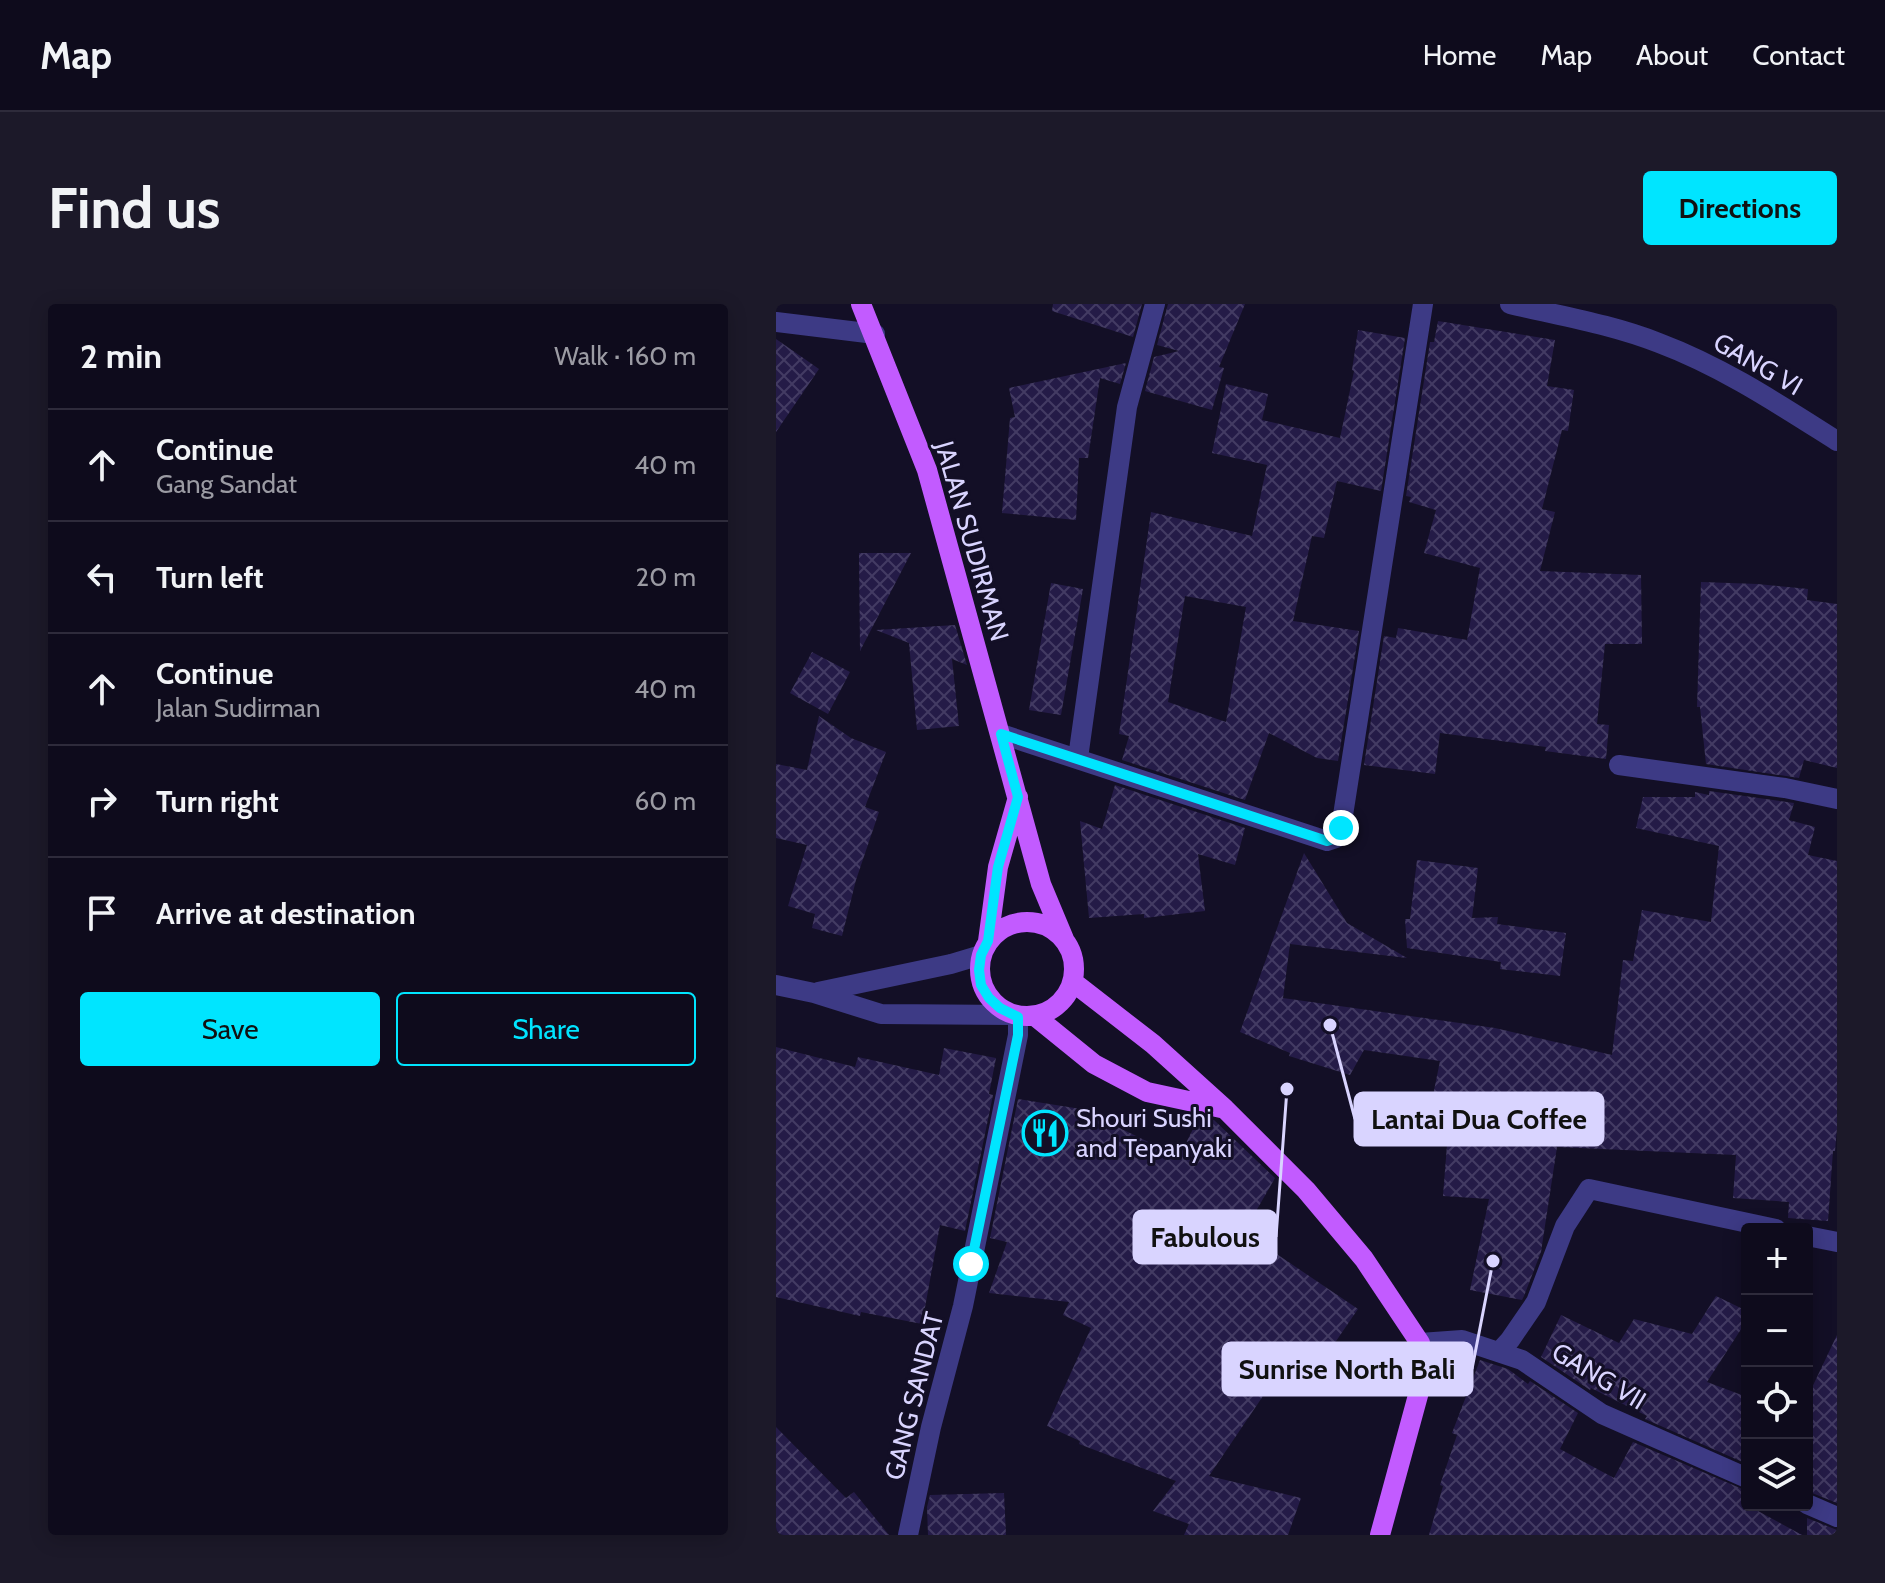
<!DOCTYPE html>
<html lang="en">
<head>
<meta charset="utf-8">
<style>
	body { margin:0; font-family:Cabin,sans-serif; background:#1c1929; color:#f1f3f6 }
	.controls { position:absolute; right:24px; bottom:24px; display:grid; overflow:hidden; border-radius:8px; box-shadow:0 4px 20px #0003 }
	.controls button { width:72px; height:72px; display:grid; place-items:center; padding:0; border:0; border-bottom:2px solid #2e2b3b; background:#0e0b1c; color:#f1f3f6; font:40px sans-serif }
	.stop { position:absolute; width:24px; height:24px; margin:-18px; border:6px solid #00e5ff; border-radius:50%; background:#fff }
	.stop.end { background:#00e5ff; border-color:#fff; box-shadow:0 2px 8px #0008 }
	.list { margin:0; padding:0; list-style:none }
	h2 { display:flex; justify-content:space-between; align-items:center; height:104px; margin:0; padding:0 32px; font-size:34px }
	h2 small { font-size:26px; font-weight:400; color:#9b9ba3 }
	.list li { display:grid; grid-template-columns:52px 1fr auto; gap:24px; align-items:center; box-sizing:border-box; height:112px; padding:0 32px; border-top:2px solid #2e2b3b }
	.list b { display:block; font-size:30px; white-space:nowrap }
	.list p { margin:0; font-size:26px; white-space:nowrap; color:#9b9ba3 }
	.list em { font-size:26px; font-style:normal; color:#9b9ba3 }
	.actions { display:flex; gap:16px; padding:24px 32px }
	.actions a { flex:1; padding:18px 0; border:2px solid #00e5ff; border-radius:8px; text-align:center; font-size:28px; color:#00e5ff }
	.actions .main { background:#00e5ff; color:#111 }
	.icon { flex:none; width:44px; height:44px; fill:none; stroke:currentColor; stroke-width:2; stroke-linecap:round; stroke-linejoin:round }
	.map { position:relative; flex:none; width:1061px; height:1231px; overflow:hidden; border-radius:8px }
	header { display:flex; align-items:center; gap:48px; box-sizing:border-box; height:112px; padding:0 40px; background:#0e0b1c; border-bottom:2px solid #2e2b3b }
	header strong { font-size:38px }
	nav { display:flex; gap:44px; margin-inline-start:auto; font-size:28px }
	.intro { display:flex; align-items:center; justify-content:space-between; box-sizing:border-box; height:192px; padding:0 48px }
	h1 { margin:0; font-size:56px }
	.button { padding:20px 36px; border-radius:8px; background:#00e5ff; color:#111; font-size:28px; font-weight:700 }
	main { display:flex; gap:48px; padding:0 48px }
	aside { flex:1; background:#0e0b1c; border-radius:8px; box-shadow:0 4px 20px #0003 }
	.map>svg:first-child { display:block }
</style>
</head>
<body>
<header>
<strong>Map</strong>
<nav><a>Home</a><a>Map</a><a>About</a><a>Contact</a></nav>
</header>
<div class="intro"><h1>Find us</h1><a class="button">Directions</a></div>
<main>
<aside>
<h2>2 min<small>Walk · 160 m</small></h2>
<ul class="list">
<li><svg class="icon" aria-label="ahead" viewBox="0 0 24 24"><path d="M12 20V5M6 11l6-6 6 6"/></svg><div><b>Continue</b><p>Gang Sandat</p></div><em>40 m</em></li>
<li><svg class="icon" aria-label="left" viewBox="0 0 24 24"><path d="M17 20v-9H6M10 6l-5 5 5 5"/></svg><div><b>Turn left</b></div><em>20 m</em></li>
<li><svg class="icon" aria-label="ahead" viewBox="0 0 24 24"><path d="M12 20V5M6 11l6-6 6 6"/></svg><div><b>Continue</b><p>Jalan Sudirman</p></div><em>40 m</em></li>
<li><svg class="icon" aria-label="right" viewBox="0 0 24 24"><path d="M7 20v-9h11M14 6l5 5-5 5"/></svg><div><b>Turn right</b></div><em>60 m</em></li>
<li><svg class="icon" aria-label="arrive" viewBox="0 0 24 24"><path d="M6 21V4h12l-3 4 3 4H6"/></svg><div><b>Arrive at destination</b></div></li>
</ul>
<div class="actions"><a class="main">Save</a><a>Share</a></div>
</aside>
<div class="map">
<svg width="1061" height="1231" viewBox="0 0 1061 1231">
	<defs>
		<pattern id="building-cross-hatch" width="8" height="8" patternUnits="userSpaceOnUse" patternTransform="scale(2)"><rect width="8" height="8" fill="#241b47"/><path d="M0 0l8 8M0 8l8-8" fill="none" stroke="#433b63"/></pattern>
	</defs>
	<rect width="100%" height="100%" fill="#130f26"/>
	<path fill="url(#building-cross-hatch)" fill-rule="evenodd" d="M277,0H366L357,33L276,7Z
		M392,0H469L443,63L448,64L436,106L369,87L378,53L403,47L381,41Z
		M662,17L779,36L771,82L798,86L792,127L786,126L766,205L779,208L764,267L865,271L866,340H829L821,420L833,421L830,455L769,447L770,443L664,429L659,470L588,461L608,332L620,334L622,324L691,336L704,264L648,249L660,206L633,198L635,193L630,192L654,38H658Z
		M582,26L629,34L605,187L561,177L548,234L536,232L517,317L583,327L562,457L541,454L493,429L469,496L346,456L353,432L343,430L375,208L476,232L491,161L436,149L450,80L492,90L486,116L564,134L578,67L576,66ZM409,292L470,303L450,418L392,398Z
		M0,35L43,65L0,128Z
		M350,59L344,80L324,74L312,154H303L300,216L226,209L234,114L239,113L233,84Z
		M83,249H135L84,347Z
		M925,278L982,280L1032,285L1031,296L1061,300V464L1028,456L1023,474L930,460L924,403H921Z
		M275,279L307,285L285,411L253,406Z
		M179,321L191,361L176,355L183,422L141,426L133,339L100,326Z
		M36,348L74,368L52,410L14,389Z
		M43,412L75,434L110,448L89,503L103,508L80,576L66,632L36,624L39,610L12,602L31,541L0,534V460L31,466Z
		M339,481L469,524L459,561L422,550L429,607L368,614V610L313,614L304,517L326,525Z
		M933,487L1018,499L1013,516L1039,523L1032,551L1061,557V824L1059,847H1057L1052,917L1012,914L1013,898L957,894L960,851L781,843L765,948L748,992L746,996L694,986L713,895L667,892L673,815L653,811L664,757L588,746L574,771L513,752L514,749L464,728L528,549L571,619L631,654L514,640L507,694L719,724L836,751L847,656L857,657L866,606L935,618L943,542L860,524L867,493H919V488L933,491Z
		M641,556L702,564L696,614L722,613L721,620L790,629L784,672L724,665L725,658L631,644L629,615H634Z
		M0,743L79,763L82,753L163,771L168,744L220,754L213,790L217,791L189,927L164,921L146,1020L85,1008L84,1012L0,993Z
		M242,795L305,805L403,853L423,813L438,816L499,874L468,928L582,1005L530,1081L502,1070L433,1172L525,1194L512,1231H408L413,1220L377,1207L400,1177L303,1140L304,1137L271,1122L315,1024L287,1011L293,998L213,989L231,938L214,934Z
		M940,992L971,1007V1016L931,1078L971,1093V1160L869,1115L871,1112L815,1084L814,1086L765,1053L785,1011L843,1039L858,1015L916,1030Z
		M1061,1031V1199L1031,1187V1094Z
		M704,1056L732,1065L752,1080L754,1077L802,1109L784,1145L838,1174L857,1138L971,1187V1201L1026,1231H653L667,1182L664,1181L681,1131L676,1129Z
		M0,1123L70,1194L78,1188L113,1231H0Z
		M228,1189L230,1231H152L151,1203L154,1191Z
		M1031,1214L1061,1226V1231H1031Z"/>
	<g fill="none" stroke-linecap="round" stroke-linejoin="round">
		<path stroke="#3d3a85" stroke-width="20" d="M734,0C784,12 835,20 883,39C947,63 1004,101 1061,137
			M0,18L99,30
			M225,430L551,537L560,534L565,524L647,0
			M302,454L351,103L379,0
			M843,461L1009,484L1061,495
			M0,681L38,689L105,710L237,711
			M42,688L175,660L205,651
			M1031,932L1061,938
			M644,1039L686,1036L746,1056L826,1110L971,1174
			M723,1048L734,1036L760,998L789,922L813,885L1000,925
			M1031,1200L1061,1213
			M132,1231L155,1123L187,1002L242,731V713"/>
		<path stroke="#c25bff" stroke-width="20" d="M85,0L151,166L265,580L288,635
			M204 665a47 47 0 1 1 94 0a47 47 0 1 1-94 0Z
			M212,637L222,563L242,493
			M297,678L377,740L449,805L530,886L588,955L644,1039L647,1073L604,1231
			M260,713L318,760L371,788L445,804"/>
	</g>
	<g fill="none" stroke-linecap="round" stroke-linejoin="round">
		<path stroke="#00e5ff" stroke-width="10" d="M195,960L242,731V713L224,704L213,694L205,681L203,666L205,651L212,637L222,563L242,493L225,430L551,537L560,534L565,524"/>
	</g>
	<defs>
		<g id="restaurant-ring" transform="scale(2.3)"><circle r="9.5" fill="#130f26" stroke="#00e5ff" stroke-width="1.5"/><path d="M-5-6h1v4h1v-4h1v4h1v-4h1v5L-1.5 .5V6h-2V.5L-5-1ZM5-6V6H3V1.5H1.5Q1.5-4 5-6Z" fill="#00e5ff"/></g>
	</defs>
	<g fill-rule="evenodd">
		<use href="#restaurant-ring" x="269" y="829"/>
	</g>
	<g text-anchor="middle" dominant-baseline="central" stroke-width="6" stroke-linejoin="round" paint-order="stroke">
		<g font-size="26" fill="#d9d4ff" stroke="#130f26">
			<text transform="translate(982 60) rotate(30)">GANG VI</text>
			<text transform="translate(196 237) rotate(74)">JALAN SUDIRMAN</text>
			<text transform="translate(823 1072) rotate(31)">GANG VII</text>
			<text transform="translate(138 1092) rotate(-76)">GANG SANDAT</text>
		</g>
		<g font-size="26" fill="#d9d4ff" stroke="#130f26" text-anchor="start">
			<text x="300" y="814">Shouri Sushi<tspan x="300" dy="30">and Tepanyaki</tspan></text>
		</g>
	</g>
	<path fill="none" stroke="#d9d4ff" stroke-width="3" d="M554 721L579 815M511 785L500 933M717 957L696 1065"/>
	<g fill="#d9d4ff" stroke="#130f26" stroke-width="3">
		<circle cx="554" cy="721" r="8"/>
		<circle cx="511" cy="785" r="8"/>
		<circle cx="717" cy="957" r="8"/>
	</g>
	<g fill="#d9d4ff" stroke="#d9d4ff" stroke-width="3">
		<rect x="579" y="789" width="248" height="52" rx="8"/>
		<rect x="358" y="907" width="142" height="52" rx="8"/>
		<rect x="447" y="1039" width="249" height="52" rx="8"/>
	</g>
	<g font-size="28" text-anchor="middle" font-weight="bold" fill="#111">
		<text x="703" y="825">Lantai Dua Coffee</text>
		<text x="429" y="943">Fabulous</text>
		<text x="571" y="1075">Sunrise North Bali</text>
	</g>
</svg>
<div class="controls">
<button>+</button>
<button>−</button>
<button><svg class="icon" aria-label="locate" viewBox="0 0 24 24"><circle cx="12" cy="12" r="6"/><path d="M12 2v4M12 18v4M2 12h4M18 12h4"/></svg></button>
<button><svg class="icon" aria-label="layers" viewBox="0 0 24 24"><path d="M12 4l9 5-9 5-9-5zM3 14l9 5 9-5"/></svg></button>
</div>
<div class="stop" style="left:195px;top:960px"></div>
<div class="stop end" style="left:565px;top:524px"></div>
</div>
</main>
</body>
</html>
